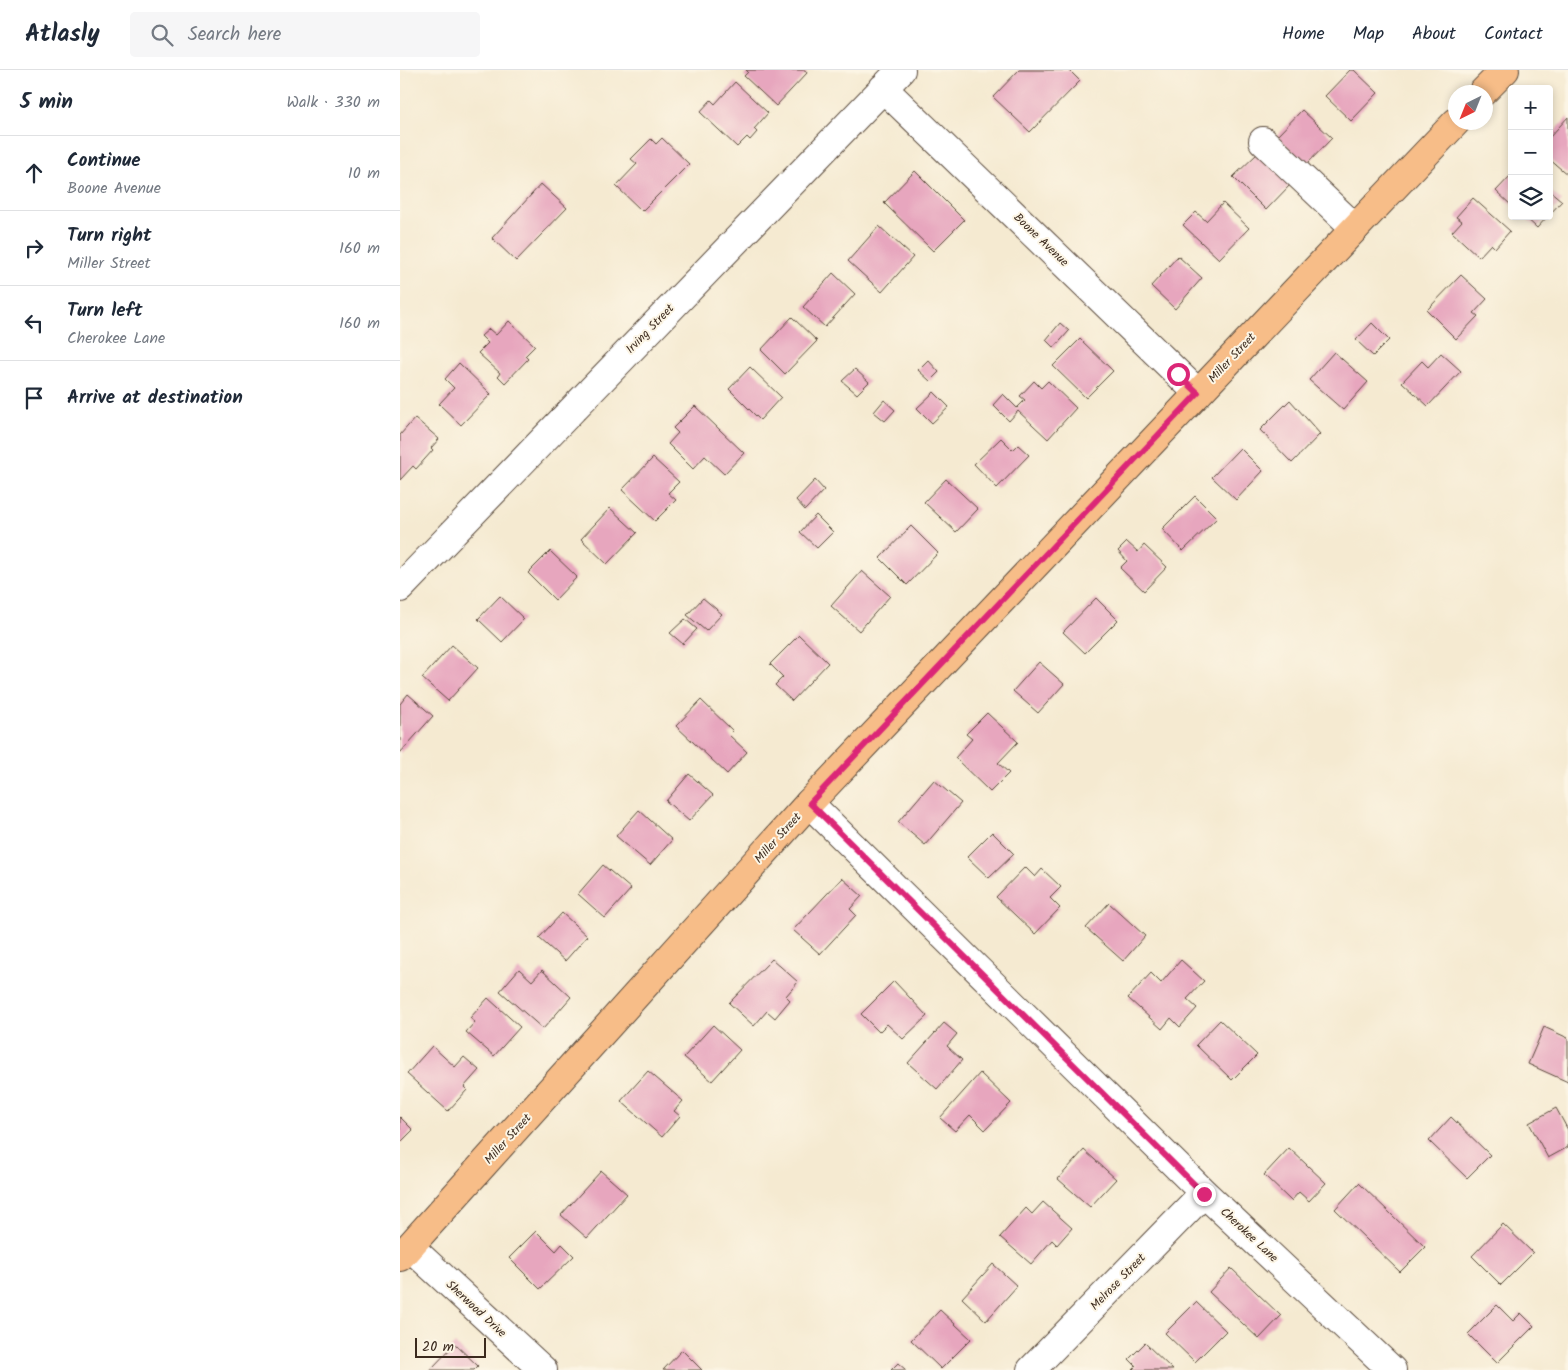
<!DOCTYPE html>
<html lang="en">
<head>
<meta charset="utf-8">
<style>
	body { margin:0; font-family:Kalam,sans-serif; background:#f6f6f7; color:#1f2937 }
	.controls { position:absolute; right:15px; top:15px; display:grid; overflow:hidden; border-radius:5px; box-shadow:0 2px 8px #0003 }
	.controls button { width:45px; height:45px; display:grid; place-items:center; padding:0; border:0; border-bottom:1px solid #e0e1e3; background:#fff; color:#1f2937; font:25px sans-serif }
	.compass { position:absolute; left:1048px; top:15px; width:45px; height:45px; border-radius:50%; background:#fff; box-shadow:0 2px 8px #0003; rotate:223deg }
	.scale { position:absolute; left:15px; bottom:12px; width:71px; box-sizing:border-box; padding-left:5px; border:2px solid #3b2a1e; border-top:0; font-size:14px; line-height:18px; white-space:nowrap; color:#3b2a1e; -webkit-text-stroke:4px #fcf5e5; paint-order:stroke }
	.stop { position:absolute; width:15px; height:15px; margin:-11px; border:4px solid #db2777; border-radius:50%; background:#fff }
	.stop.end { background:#db2777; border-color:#fff; box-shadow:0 1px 5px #0008 }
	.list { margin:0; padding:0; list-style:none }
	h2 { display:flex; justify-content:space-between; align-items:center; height:65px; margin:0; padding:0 20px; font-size:21px }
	h2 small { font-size:16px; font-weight:400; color:#747a83 }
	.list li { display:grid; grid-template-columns:32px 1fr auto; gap:15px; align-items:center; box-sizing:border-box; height:75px; padding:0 20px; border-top:1px solid #e0e1e3 }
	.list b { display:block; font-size:19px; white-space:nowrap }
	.list p { margin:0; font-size:16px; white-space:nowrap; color:#747a83 }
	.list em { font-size:16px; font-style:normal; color:#747a83 }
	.icon { flex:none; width:28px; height:28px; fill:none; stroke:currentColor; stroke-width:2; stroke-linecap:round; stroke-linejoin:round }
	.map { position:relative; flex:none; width:1168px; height:1300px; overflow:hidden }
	header { display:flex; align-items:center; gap:30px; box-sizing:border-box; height:70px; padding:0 25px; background:#fff; border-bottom:1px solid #e0e1e3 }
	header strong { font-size:24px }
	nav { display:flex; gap:28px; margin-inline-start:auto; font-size:18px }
	.search { width:350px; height:45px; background:#f6f6f7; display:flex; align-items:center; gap:12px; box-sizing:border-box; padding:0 18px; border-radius:5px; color:#747a83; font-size:19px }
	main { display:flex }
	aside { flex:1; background:#fff }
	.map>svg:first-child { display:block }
</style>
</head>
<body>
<header>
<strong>Atlasly</strong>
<div class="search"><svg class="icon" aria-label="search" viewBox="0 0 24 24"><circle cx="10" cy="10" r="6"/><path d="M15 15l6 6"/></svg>Search here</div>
<nav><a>Home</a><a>Map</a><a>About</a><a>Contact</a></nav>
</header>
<main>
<aside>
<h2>5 min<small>Walk · 330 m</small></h2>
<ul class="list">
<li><svg class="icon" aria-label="ahead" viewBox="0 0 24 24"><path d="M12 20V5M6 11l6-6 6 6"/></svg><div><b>Continue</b><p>Boone Avenue</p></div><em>10 m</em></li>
<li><svg class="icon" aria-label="right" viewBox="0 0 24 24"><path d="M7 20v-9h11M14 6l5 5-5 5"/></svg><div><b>Turn right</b><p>Miller Street</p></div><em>160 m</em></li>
<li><svg class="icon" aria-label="left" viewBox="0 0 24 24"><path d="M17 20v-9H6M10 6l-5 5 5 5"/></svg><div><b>Turn left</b><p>Cherokee Lane</p></div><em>160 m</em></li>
<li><svg class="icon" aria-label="arrive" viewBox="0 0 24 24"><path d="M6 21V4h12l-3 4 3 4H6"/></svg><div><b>Arrive at destination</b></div></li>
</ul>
</aside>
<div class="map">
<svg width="1168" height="1300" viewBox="0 0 1168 1300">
	<rect width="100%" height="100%" fill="#fcf5e5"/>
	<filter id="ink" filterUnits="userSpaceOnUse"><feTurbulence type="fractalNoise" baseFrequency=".02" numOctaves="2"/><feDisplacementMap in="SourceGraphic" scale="10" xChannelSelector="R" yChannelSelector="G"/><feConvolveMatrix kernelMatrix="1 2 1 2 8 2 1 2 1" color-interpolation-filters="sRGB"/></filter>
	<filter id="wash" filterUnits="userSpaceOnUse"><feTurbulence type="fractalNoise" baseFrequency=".0096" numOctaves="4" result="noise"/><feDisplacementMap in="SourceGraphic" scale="20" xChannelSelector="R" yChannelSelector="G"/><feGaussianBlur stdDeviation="1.12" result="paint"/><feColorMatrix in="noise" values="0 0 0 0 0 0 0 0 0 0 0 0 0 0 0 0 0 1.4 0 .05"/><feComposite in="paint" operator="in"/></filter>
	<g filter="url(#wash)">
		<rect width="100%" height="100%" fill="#f5ead1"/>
		<g id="blocks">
			<path fill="#e7a6be" d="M346,0H405L407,3L376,36L344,6L348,2Z
				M619,0H669L680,11L630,62L593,27Z
				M950,0H954L978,23L951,51L925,26Z
				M335,12L368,43L354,59L357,62L350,70L347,67L337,77L300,42L311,30L315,34Z
				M902,40L932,68L906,95L877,66Z
				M1168,47V105L1149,89V68Z
				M262,68L289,94L242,141L216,116L237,94L231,89L251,69L256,74Z
				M859,82L891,114L866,140L833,107Z
				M515,101L564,150L533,181L484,133Z
				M1112,104V136L1096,121Z
				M141,114L167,138L116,191L92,168Z
				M1149,120L1162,131L1149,145Z
				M1073,128L1110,161L1095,178L1091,174L1079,187L1052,162L1062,151L1056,147Z
				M823,133L849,158L819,189L783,155L796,142L806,151Z
				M1124,146H1148L1137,158Z
				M479,156L513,187L482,222L448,191Z
				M778,186L802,208L775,239L751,216Z
				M433,203L455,224L425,257L403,237Z
				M1061,205L1087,229L1074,243L1078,246L1056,269L1027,240Z
				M392,247L417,271L385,304L361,280Z
				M109,251L135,276L125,286L128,289L105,313L98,306L100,303L78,283L88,273L81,266L89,259L96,265Z
				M660,253L669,261L654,278L646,270Z
				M972,253L989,270L973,286L956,270Z
				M680,269L713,301L686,328L653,296Z
				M934,282L968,312L943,340L909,310Z
				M1041,283L1061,301L1028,336L1002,312L1022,291L1028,297Z
				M528,290L539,302L530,311L518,300Z
				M59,293L91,324L61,355L39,334L54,318L45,309Z
				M350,297L381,327L360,350L329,319Z
				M455,299L469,312L457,324L442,311Z
				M634,311L641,318L648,311L676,338L648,369L618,341L609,351L593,335L603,324L617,338L625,330L620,326Z
				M534,322L549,337L532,353L517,338Z
				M484,330L495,340L485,351L474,342Z
				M890,330L920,364L892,393L860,360Z
				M295,336L344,383L324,404L305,386L293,399L268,374L278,363L273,358Z
				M15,348L39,369L31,378L33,380L16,399L13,396L0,410V365Z
				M601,368L613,380L618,375L629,385L597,418L574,394Z
				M840,378L863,401L836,430L812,407Z
				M253,388L279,412L268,423L276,430L255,451L222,420Z
				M546,409L578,439L556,462L524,432Z
				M415,410L424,420L405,440L396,430Z
				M795,426L817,448L783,481L762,459Z
				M210,438L237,463L207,494L181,469Z
				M416,445L433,462L417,478L400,462Z
				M511,456L538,483L507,515L480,488Z
				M727,472L738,482L744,475L767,497L744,521L720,498L727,491L718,481Z
				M150,481L177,507L155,530L128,503Z
				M462,501L490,526L459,561L431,536Z
				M100,526L124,549L102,572L78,549Z
				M303,528L322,544L306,561L287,545Z
				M696,528L718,550L685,583L663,562Z
				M285,549L297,559L283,574L270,563Z
				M399,565L428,593L392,631L375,615L383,607L370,594Z
				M52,575L78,598L48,631L22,608Z
				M639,592L664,614L638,643L613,621Z
				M8,624L33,646L0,683V634Z
				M301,630L333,661L329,665L347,682L327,704L276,656Z
				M587,643L618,672L598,693L609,703L590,722L555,688L572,669L566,664Z
				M289,704L313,725L289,751L266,731Z
				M534,710L561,733L525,775L498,752Z
				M239,740L272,770L250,795L216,766Z
				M592,762L614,784L589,808L567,787Z
				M203,795L231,819L205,848L178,824Z
				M625,797L635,807L642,799L661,817L650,828L660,838L635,864L596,827Z
				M442,808L462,826L450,839L456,845L420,884L393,860Z
				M709,833L745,866L723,891L686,858Z
				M162,843L187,866L165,891L139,868Z
				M372,889L398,912L386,926L390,930L375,948L367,941L354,956L329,933Z
				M781,890L804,911L787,929L797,938L780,957L771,948L762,959L728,928L751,903L761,913Z
				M119,899L132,911L142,900L171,927L143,959L100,921Z
				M494,911L527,946L503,969L487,954L479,962L461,944Z
				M88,928L120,957L94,986L66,962L75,952L70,948Z
				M820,950L857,985L832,1010L796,975Z
				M544,953L557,964L547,976L562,990L537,1019L508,993Z
				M313,955L340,980L312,1011L284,987Z
				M1144,957L1168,968V1012L1128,994Z
				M32,976L55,997L64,987L79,1000L64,1017L67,1020L48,1041L7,1004Z
				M248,1001L283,1031L274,1041L280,1046L262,1067L221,1031Z
				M580,1003L611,1033L585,1060L570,1045L555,1061L540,1048Z
				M1156,1038L1168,1060V1077L1148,1088L1129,1053Z
				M0,1047L13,1060L0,1073Z
				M1051,1047L1090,1085L1067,1108L1029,1071Z
				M889,1078L926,1113L909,1131L899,1122L891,1131L864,1105Z
				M684,1080L716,1109L690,1137L658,1109Z
				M201,1101L227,1124L187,1168L161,1145Z
				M959,1113L1025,1177L1000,1202L935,1139Z
				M643,1132L672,1158L657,1175L652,1170L631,1194L600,1167L626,1138L632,1144Z
				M1103,1154L1133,1183L1101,1215L1072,1186Z
				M136,1161L156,1181L162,1174L174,1186L140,1219L109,1188Z
				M593,1194L617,1216L586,1251L562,1228Z
				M831,1198L881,1246L859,1269L809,1222Z
				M796,1232L826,1261L795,1292L765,1263Z
				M1097,1235L1113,1251L1121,1243L1134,1256L1097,1293L1068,1264Z
				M540,1240L571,1269L541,1299L511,1270Z
				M745,1273L773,1300H732L736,1296L729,1289Z
				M55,1274L78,1296L74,1300H30Z
				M282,1280L302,1300H263Z
				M498,1293L506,1300H491Z"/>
		</g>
	</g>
	<g filter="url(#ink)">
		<use href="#blocks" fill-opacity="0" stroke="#574739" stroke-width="1"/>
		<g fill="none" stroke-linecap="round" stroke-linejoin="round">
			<g stroke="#574739" stroke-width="30">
				<path id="minor" d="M483,18L798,323
					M863,71L955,158
					M0,518L501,0
					M409,733L804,1123L992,1300
					M10,1177L143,1300
					M631,1300L804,1123"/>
			</g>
			<g stroke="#574739" stroke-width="30">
				<path id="major" d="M1083,22L1105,0
					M0,1187L409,733L1056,52"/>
			</g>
			<use href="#minor" stroke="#fff" stroke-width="28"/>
			<use href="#major" stroke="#f7bd88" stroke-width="28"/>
		</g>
	</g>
	<g fill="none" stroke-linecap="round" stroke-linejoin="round" filter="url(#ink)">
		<path stroke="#db2777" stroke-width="6" d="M778,304L798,323L410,733L804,1124"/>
	</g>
	<g text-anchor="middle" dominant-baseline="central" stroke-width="4" stroke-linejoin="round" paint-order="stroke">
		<g font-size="12" fill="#3b2a1e" stroke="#fcf5e5">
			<text transform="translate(641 170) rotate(44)">Boone Avenue</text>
			<text transform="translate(250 259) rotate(-46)">Irving Street</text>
			<text transform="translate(832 288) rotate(-47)">Miller Street</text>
			<text transform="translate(378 768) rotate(-48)">Miller Street</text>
			<text transform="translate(108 1069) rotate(-48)">Miller Street</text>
			<text transform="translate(849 1165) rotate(43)">Cherokee Lane</text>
			<text transform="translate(718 1212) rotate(-46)">Melrose Street</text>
			<text transform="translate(76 1239) rotate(43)">Sherwood Drive</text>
		</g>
	</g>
</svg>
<div class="controls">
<button>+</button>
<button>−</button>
<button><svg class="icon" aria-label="layers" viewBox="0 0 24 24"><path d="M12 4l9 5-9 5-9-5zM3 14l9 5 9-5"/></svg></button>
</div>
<svg class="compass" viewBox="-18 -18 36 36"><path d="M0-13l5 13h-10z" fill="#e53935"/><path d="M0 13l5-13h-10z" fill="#747a83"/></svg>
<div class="scale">20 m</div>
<div class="stop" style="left:778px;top:304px"></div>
<div class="stop end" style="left:804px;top:1124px"></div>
</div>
</main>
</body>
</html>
